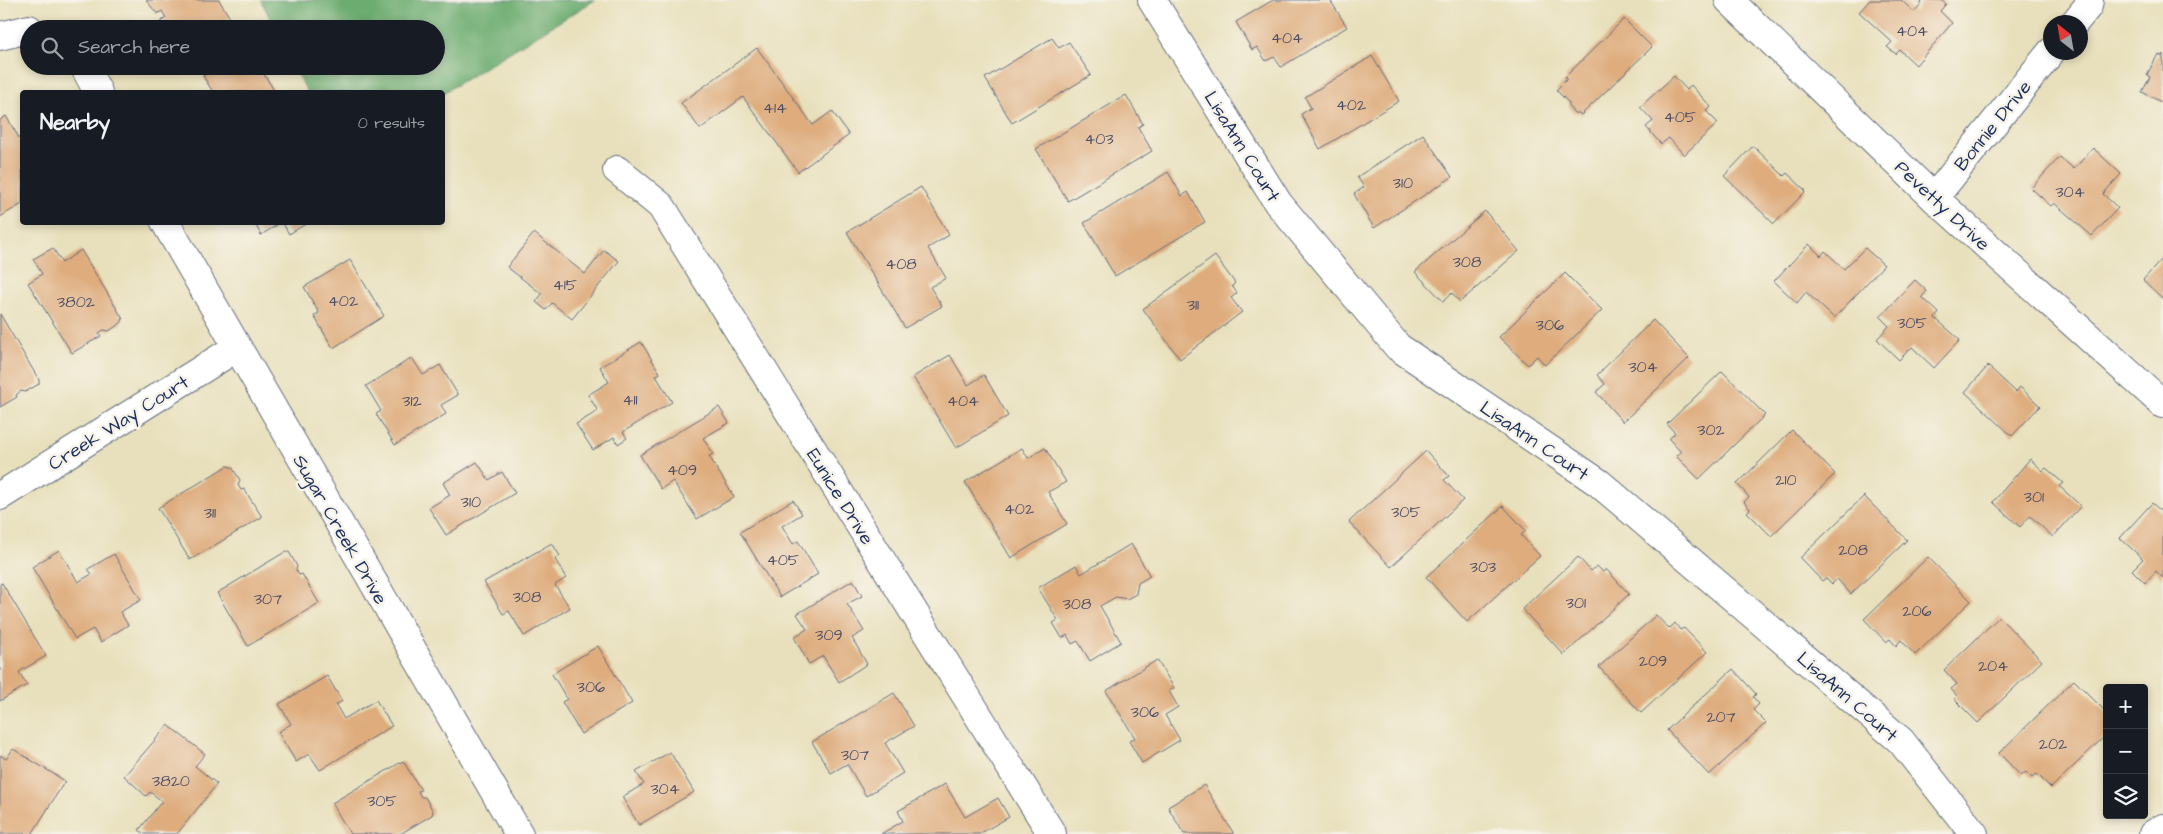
<!DOCTYPE html>
<meta charset="utf-8">
<style>
body{margin:0;font-family:"Architects Daughter",sans-serif;background:#242831;color:#f1f3f6}
.controls{position:absolute;right:15px;bottom:15px;display:grid;overflow:hidden;border-radius:5px;box-shadow:0 2px 8px #0003}
.controls button{width:45px;height:45px;display:grid;place-items:center;padding:0;border:0;border-bottom:1px solid #363941;background:#171b24;color:#f1f3f6;font:25px sans-serif}
.compass{position:absolute;left:2043px;top:15px;width:45px;height:45px;border-radius:50%;background:#171b24;box-shadow:0 2px 8px #0003;rotate:329deg}
.list{margin:0;padding:0;list-style:none}
h2{display:flex;justify-content:space-between;align-items:center;height:65px;margin:0;padding:0 20px;font-size:21px}
h2 small{font-size:16px;font-weight:400;color:#9ea1a6}
.icon{flex:none;width:28px;height:28px;fill:none;stroke:currentColor;stroke-width:2;stroke-linecap:round;stroke-linejoin:round}
.map{position:relative;flex:none;width:2163px;height:834px;overflow:hidden}
.search{position:absolute;background:#171b24;box-shadow:0 2px 8px #0003;left:20px;top:20px;width:425px;height:55px;display:flex;align-items:center;gap:12px;box-sizing:border-box;padding:0 18px;border-radius:28px;color:#9ea1a6;font-size:19px}
.panel{position:absolute;background:#171b24;box-shadow:0 2px 8px #0003;left:20px;top:90px;width:425px;height:135px;border-radius:5px}
.map>svg:first-child{display:block}
.forest{fill:#6cac6f;stroke:#446e66}
.building{fill:#deac7d}
.lines{fill:none;stroke-linecap:round;stroke-linejoin:round}
.street-casing{stroke:#636d7f;stroke-width:30}
.street{stroke:#fff;stroke-width:28}
.labels{text-anchor:middle;stroke-width:5;stroke-linejoin:round;paint-order:stroke}
.number-label{font-size:16px;fill:#4c4e66}
.street-label{font-size:19px;fill:#1b2f5e;stroke:#f7f3e8}
</style>
<div class="map">
<svg width="2163" height="834" viewBox="0 0 2163 834">
<rect width="100%" height="100%" fill="#f7f3e8"/>
<filter id="ink" filterUnits="userSpaceOnUse"><feTurbulence type="fractalNoise" baseFrequency=".02" numOctaves="2"/><feDisplacementMap in="SourceGraphic" scale="10" xChannelSelector="R" yChannelSelector="G"/><feConvolveMatrix kernelMatrix="1 2 1 2 8 2 1 2 1" color-interpolation-filters="sRGB"/></filter>
<filter id="wash" filterUnits="userSpaceOnUse"><feTurbulence type="fractalNoise" baseFrequency=".0096" numOctaves="4" result="noise"/><feDisplacementMap in="SourceGraphic" scale="20" xChannelSelector="R" yChannelSelector="G"/><feGaussianBlur stdDeviation="1.12" result="paint"/><feColorMatrix in="noise" values="0 0 0 0 0 0 0 0 0 0 0 0 0 0 0 0 0 1.4 0 .05"/><feComposite in="paint" operator="in"/></filter>
<g filter="url(#wash)">
<rect width="100%" height="100%" fill="#e8e0bc"/>
<path class="forest" d="M261,0H595L443,93L307,92L294,66H436V29H275Z"/>
<g id="blocks">
<path class="building" d="M146,0H219L230,18L212,29H164L160,22L166,18L162,11L157,14Z
M1273,0H1330L1347,27L1281,67L1274,57L1266,61L1257,47L1252,50L1236,22Z
M1870,0H1901L1914,12L1922,3L1919,0H1941L1946,4L1940,11L1952,23L1916,65L1900,50L1896,54L1887,47L1892,42L1859,12Z
M1624,19L1652,47L1581,115L1579,113H1574L1569,107V103L1556,90L1567,79L1565,77Z
M1052,38L1059,48L1069,42L1091,75L1012,123L985,78Z
M757,48L813,125L832,111L849,135L798,172L743,97L700,129L681,103Z
M2158,54L2162,56L2163,54V103L2142,92L2150,77L2147,75Z
M1372,56L1399,101L1320,149L1301,114L1311,108L1305,97Z
M219,66H259L275,92H213L203,76Z
M1674,76L1687,90L1691,85L1711,107L1706,111L1718,123L1684,155L1669,138L1661,144L1646,127L1653,121L1640,107Z
M1126,95L1143,124L1138,127L1152,151L1068,201L1036,149Z
M6,116L22,143V204L0,217V120Z
M1423,134L1452,177L1374,228L1354,194L1364,187L1357,177Z
M1753,146L1784,176L1787,173L1806,191L1774,224L1724,176Z
M2093,148L2121,174L2103,194L2118,208L2092,236L2054,203L2051,206L2031,188L2060,157L2074,169Z
M1168,172L1182,196L1188,192L1205,222L1115,276L1084,223Z
M921,187L949,235L928,248L946,278L930,287L942,306L905,328L847,232Z
M1485,211L1519,251L1460,302L1452,293L1443,301L1415,272Z
M254,222H282L261,235Z
M282,222H309L289,234Z
M534,233L585,274L604,250L619,261L572,319L552,303L546,310L536,302L542,294L507,267Z
M1809,244L1821,256L1825,251L1844,269L1865,248L1884,265L1834,318L1806,292L1797,303L1774,281Z
M53,248L62,263L81,250L123,319L121,323L109,331L104,330L99,333L101,336L72,353L28,283L42,274L33,259Z
M1215,256L1235,283L1232,286L1237,293L1231,298L1242,312L1180,359L1143,309Z
M2163,258V299L2143,280Z
M350,260L384,316L333,348L314,316L319,313L304,287Z
M1565,273L1602,310L1545,365L1537,356L1528,365L1499,337Z
M1915,280L1927,291L1922,297L1939,313L1935,318L1960,340L1934,368L1912,347L1899,360L1877,339L1889,326L1880,317Z
M0,314L39,380V384L25,392L21,391L16,395L17,397L0,407Z
M1653,320L1689,358L1623,422L1596,392L1605,384L1597,375Z
M641,342L660,373L656,376L672,402L623,432L627,438L618,444L614,437L593,450L576,424L598,411L588,395L609,382L600,367Z
M950,355L968,385L984,375L1008,416L956,448L913,377Z
M412,358L423,375L440,365L458,395L441,405L446,414L395,445L376,414L381,411L366,386Z
M1988,366L2016,392L2020,387L2040,406L2012,436L1965,392Z
M1722,371L1765,415L1699,479L1676,456L1681,452L1669,439L1675,433L1667,424Z
M719,407L729,423L703,438L713,454L709,456L734,497L697,519L673,481L661,489L640,455Z
M1792,430L1835,474L1771,536L1747,512L1750,509L1744,502L1749,497L1737,484Z
M1022,448L1028,458L1045,448L1066,482L1048,492L1067,524L1011,558L965,482Z
M1426,451L1449,476L1444,480L1463,500L1391,567L1349,522Z
M2030,459L2043,471L2046,468L2063,483L2059,486L2081,506L2053,537L2030,516L2020,527L1993,502Z
M477,462L489,480L502,472L515,493L446,535L429,508L450,495L443,483Z
M227,466L232,467L240,480L238,485L241,490L244,489L262,517L190,560L158,508Z
M1864,496L1907,540L1851,594L1837,579L1832,584L1826,578L1822,581L1800,558Z
M793,500L802,514L782,526L793,544L798,541L818,574L780,597L740,532Z
M2152,503L2163,513V578L2156,571L2145,583L2132,570L2143,559L2120,538Z
M1503,506L1526,531L1521,535L1540,556L1467,622L1426,577Z
M552,543L560,556L555,559L566,578L555,585L570,608L524,636L509,611L503,614L484,582Z
M1131,544L1150,576L1138,583L1136,594L1127,599L1116,597L1100,606L1121,642L1090,661L1078,641L1072,644L1067,635L1062,638L1053,623L1058,620L1038,588L1076,565L1081,574Z
M59,550L78,582L92,574L88,569L114,554L141,600L120,612L128,625L101,642L93,629L75,639L32,567Z
M285,552H289L297,566L296,570L299,575L302,574L319,603L248,646L217,593Z
M1578,557L1591,571L1597,566L1603,572L1606,569L1629,594L1564,655L1522,609Z
M1928,557L1971,601L1915,655L1901,640L1896,646L1890,639L1886,642L1864,619Z
M853,580L862,596L847,604L864,631L852,638L867,664L839,682L823,656L809,664L794,637L807,629L797,614Z
M2,583L46,656L19,672L27,685L0,701V584Z
M1656,615L1669,629L1675,623L1680,630L1684,628L1707,652L1641,713L1599,667Z
M1999,617L2042,661L1978,723L1954,699L1957,696L1951,689L1957,684L1944,670Z
M598,646L632,703L581,734L562,702L567,699L552,674Z
M1157,660L1174,688L1169,691L1178,707L1165,715L1180,740L1142,763L1129,741L1135,738L1106,691Z
M1733,669L1756,694L1753,697L1759,704L1753,710L1766,723L1709,775L1667,730Z
M327,676L342,701L336,705L344,719L376,700L392,726L320,770L309,754L296,762L278,732L291,724L279,704Z
M2074,680L2107,713V734L2051,788L2037,774L2032,778L2026,772L2021,776L1999,753Z
M894,693L914,726L885,743L903,773L866,796L847,764L831,773L812,742Z
M168,725L205,754L195,766L217,784L177,834H144L139,830L162,801L150,792L146,796L124,776Z
M13,749L65,781L32,834H0V755L6,759Z
M670,752L694,792L639,825L622,797L644,784L636,772Z
M403,761L421,790L418,791L421,797H425L433,811L432,815L400,834H350L332,803Z
M945,784L965,817L998,798L1009,817L979,834H881L903,821L898,811Z
M1204,785L1234,834H1184L1168,807Z"/>
</g>
</g>
<g filter="url(#ink)">
<use href="#blocks" fill-opacity="0" stroke="#636d7f" stroke-width="1"/>
<g class="lines">
<defs>
<path id="street" d="M1152,0L1278,203L1398,347L1599,483L1901,741L1974,834
M1729,0L1934,198L2163,404
M2075,22L2088,6L2089,0
M0,36L29,29
M84,66L98,92
M617,170L661,206L1052,834
M1934,198L2051,52
M165,222L519,834
M0,496L236,348
M2153,834L2163,828"/>
</defs>
<use href="#street" class="street-casing"/>
<use href="#street" class="street"/>
</g>
</g>
<g class="labels">
<g class="number-label">
<text x="1912" y="36">404</text>
<text x="1287" y="43">404</text>
<text x="1351" y="110">402</text>
<text x="775" y="113">414</text>
<text x="1680" y="122">405</text>
<text x="1099" y="144">403</text>
<text x="1403" y="188">310</text>
<text x="2070" y="197">304</text>
<text x="1467" y="267">308</text>
<text x="901" y="269">408</text>
<text x="565" y="290">415</text>
<text x="343" y="306">402</text>
<text x="76" y="307">3802</text>
<text x="1193" y="310">311</text>
<text x="1912" y="328">305</text>
<text x="1550" y="330">306</text>
<text x="1643" y="372">304</text>
<text x="630" y="405">411</text>
<text x="412" y="406">312</text>
<text x="963" y="406">404</text>
<text x="1711" y="435">302</text>
<text x="682" y="475">409</text>
<text x="1786" y="485">210</text>
<text x="2034" y="502">301</text>
<text x="471" y="507">310</text>
<text x="1019" y="514">402</text>
<text x="1406" y="517">305</text>
<text x="210" y="518">311</text>
<text x="1853" y="555">208</text>
<text x="783" y="565">405</text>
<text x="1483" y="572">303</text>
<text x="527" y="602">308</text>
<text x="268" y="604">307</text>
<text x="1576" y="608">301</text>
<text x="1077" y="609">308</text>
<text x="1917" y="616">206</text>
<text x="829" y="640">309</text>
<text x="1653" y="666">209</text>
<text x="1993" y="671">204</text>
<text x="591" y="692">306</text>
<text x="1145" y="717">306</text>
<text x="1721" y="722">207</text>
<text x="2053" y="749">202</text>
<text x="855" y="760">307</text>
<text x="171" y="786">3820</text>
<text x="665" y="794">304</text>
<text x="382" y="806">305</text>
</g>
<g class="street-label">
<text transform="translate(1992 125) rotate(-51)" y="7">Bonnie Drive</text>
<text transform="translate(1243 146) rotate(58)" y="7">LisaAnn Court</text>
<text transform="translate(1943 205) rotate(43)" y="7">Pevetty Drive</text>
<text transform="translate(118 422) rotate(-32)" y="7">Creek Way Court</text>
<text transform="translate(1535 440) rotate(34)" y="7">LisaAnn Court</text>
<text transform="translate(841 496) rotate(58)" y="7">Eunice Drive</text>
<text transform="translate(341 529) rotate(60)" y="7">Sugar Creek Drive</text>
<text transform="translate(1848 696) rotate(41)" y="7">LisaAnn Court</text>
</g>
</g>
</svg>
<div class="controls">
<button>+</button>
<button>−</button>
<button><svg class="icon" aria-label="layers" viewBox="0 0 24 24"><path d="M12 4l9 5-9 5-9-5zM3 14l9 5 9-5"/></svg></button>
</div>
<svg class="compass" viewBox="-18 -18 36 36"><path d="M0-13l5 13h-10z" fill="#e53935"/><path d="M0 13l5-13h-10z" fill="#9ea1a6"/></svg>
<div class="search"><svg class="icon" aria-label="search" viewBox="0 0 24 24"><circle cx="10" cy="10" r="6"/><path d="M15 15l6 6"/></svg>Search here</div>
<section class="panel">
<h2>Nearby<small>0 results</small></h2>
<ul class="list">
</ul>
</section>
</div>
